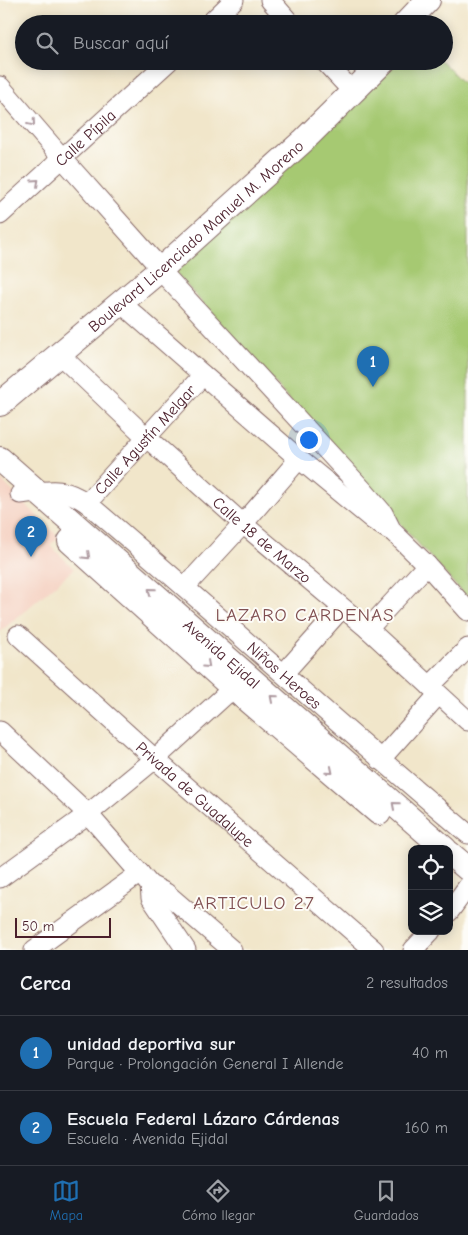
<!DOCTYPE html>
<html lang="es">
<meta charset="utf-8">
<style>
body{margin:0;font-family:"Comic Neue",sans-serif;background:#242831;color:#f1f3f6}
.controls{position:absolute;right:15px;bottom:15px;display:grid;overflow:hidden;border-radius:10px;box-shadow:0 2px 12px #0003}
.controls button{width:45px;height:45px;display:grid;place-items:center;padding:0;border:0;border-bottom:1px solid #363941;background:#171b24;color:#f1f3f6;font:25px sans-serif}
.scale{position:absolute;left:15px;bottom:12px;width:96px;box-sizing:border-box;padding-left:5px;border:2px solid #4a1f2b;border-top:0;font-size:14px;line-height:18px;white-space:nowrap;color:#4a1f2b;-webkit-text-stroke:4px #fdfcf7;paint-order:stroke}
.you{position:absolute;left:308px;top:439px;width:18px;height:18px;margin:-12px;border:4px solid #fff;border-radius:50%;background:#1a73e8;box-shadow:0 0 0 8px #1a73e833}
.badge{display:grid;place-items:center;width:32px;height:32px;border-radius:50%;background:#1f6fb2;color:#fff;font-size:16px;font-weight:700}
.pin{position:absolute;translate:-50% -41px;filter:drop-shadow(0 1px 2px #0008)}
.pin::after{content:'';position:absolute;top:26px;width:18px;height:15px;background:inherit;clip-path:polygon(0 0,100% 0,50% 100%)}
.list{margin:0;padding:0;list-style:none}
h2{display:flex;justify-content:space-between;align-items:center;height:65px;margin:0;padding:0 20px;font-size:21px}
h2 small{font-size:16px;font-weight:400;color:#9ea1a6}
.list li{display:grid;grid-template-columns:32px 1fr auto;gap:15px;align-items:center;box-sizing:border-box;height:75px;padding:0 20px;border-top:1px solid #363941}
.list b{display:block;font-size:19px;white-space:nowrap}
.list p{margin:0;font-size:16px;white-space:nowrap;color:#9ea1a6}
.list em{font-size:16px;font-style:normal;color:#9ea1a6}
.icon{flex:none;width:28px;height:28px;fill:none;stroke:currentColor;stroke-width:2;stroke-linecap:round;stroke-linejoin:round}
.map{position:relative;flex:none;width:468px;height:950px;overflow:hidden}
.search{position:absolute;background:#171b24;box-shadow:0 2px 12px #0003;left:15px;right:15px;top:15px;height:55px;display:flex;align-items:center;gap:12px;box-sizing:border-box;padding:0 18px;border-radius:28px;color:#9ea1a6;font-size:19px}
.sheet{height:215px;background:#171b24}
nav{display:flex;justify-content:space-around;align-items:center;box-sizing:border-box;height:70px;border-top:1px solid #363941;background:#171b24;font-size:14px;color:#9ea1a6}
nav a{display:grid;justify-items:center;gap:2px}
nav .on{color:#1f6fb2}
.map>svg:first-child{display:block}
.built{fill:#f5d2c2}
.green{fill:#a6c972;stroke:#78744e}
.lines{fill:none;stroke-linecap:round;stroke-linejoin:round}
.minor-casing{stroke:#846563;stroke-width:21}
.major-casing{stroke:#846563;stroke-width:26}
.minor{stroke:#fff;stroke-width:19}
.major{stroke:#fff;stroke-width:24}
.oneway{stroke:#ae9aa0}
.labels{text-anchor:middle;stroke-width:4;stroke-linejoin:round;paint-order:stroke}
.street-label{font-size:16px;fill:#4a1f2b;stroke:#fdfcf7}
.quarter-label{font-size:19px;letter-spacing:1px;fill:#804f51;stroke:#fdfcf7}
</style>
<div class="map">
<svg width="468" height="950" viewBox="0 0 468 950">
<rect width="100%" height="100%" fill="#fdfcf7"/>
<filter id="ink" filterUnits="userSpaceOnUse"><feTurbulence type="fractalNoise" baseFrequency=".02" numOctaves="2"/><feDisplacementMap in="SourceGraphic" scale="10" xChannelSelector="R" yChannelSelector="G"/><feConvolveMatrix kernelMatrix="1 2 1 2 8 2 1 2 1" color-interpolation-filters="sRGB"/></filter>
<filter id="wash" filterUnits="userSpaceOnUse"><feTurbulence type="fractalNoise" baseFrequency=".0096" numOctaves="4" result="noise"/><feDisplacementMap in="SourceGraphic" scale="20" xChannelSelector="R" yChannelSelector="G"/><feGaussianBlur stdDeviation="1.12" result="paint"/><feColorMatrix in="noise" values="0 0 0 0 0 0 0 0 0 0 0 0 0 0 0 0 0 1.4 0 .05"/><feComposite in="paint" operator="in"/></filter>
<g filter="url(#wash)">
<rect width="100%" height="100%" fill="#f1e6ca"/>
<path class="built" d="M0,479L59,537L50,545L74,569L0,632Z"/>
<path class="green" d="M400,61H441L468,88V599L172,269Z"/>
</g>
<g filter="url(#ink)">
<g class="lines">
<defs>
<g id="minor">
<path d="M270,0L291,24"/>
<path d="M209,24L234,0"/>
<path d="M324,61L354,93"/>
<path d="M0,86L63,159L153,260L160,270L364,491L383,513L392,531L427,565L468,611"/>
<path id="s1" d="M0,215L169,61"/>
<path d="M121,303L299,459L373,520L389,530"/>
<path id="s2" d="M60,355L146,437L243,524L368,629L468,721"/>
<path id="s3" d="M20,494C49,491 61,485 87,503C215,612 339,725 468,834"/>
<path id="s4" d="M87,503L203,375"/>
<path d="M185,587L243,524L299,459"/>
<path d="M368,629L427,565"/>
<path id="s5" d="M18,635L155,759L374,950"/>
<path d="M284,673L342,608"/>
<path d="M430,686L468,648"/>
<path d="M0,731L88,814L150,885L166,893L232,950"/>
<path d="M380,760L438,695"/>
<path d="M0,878L88,814L155,759L233,688"/>
<path d="M150,885L151,898L186,950"/>
<path d="M449,912L468,886"/>
<path d="M34,950L140,873"/>
<path d="M413,950L431,931"/>
</g>
<g id="major">
<path d="M405,24L428,0"/>
<path id="s6" d="M0,404L160,270L303,141L384,61"/>
<path id="s7" d="M0,459L445,849"/>
<path d="M70,541L233,688L379,813"/>
<path d="M449,853L468,869"/>
</g>
</defs>
<use href="#minor" class="minor-casing"/>
<use href="#major" class="major-casing"/>
<use href="#minor" class="minor"/>
<use href="#major" class="major"/>
</g>
<defs><path id="oneway-chevron" d="M-2-3.5L2.5 0L-2 3.5" fill="none" stroke-width="1.6" stroke-linecap="round" stroke-linejoin="round" transform="scale(1.25)"/></defs>
<g class="oneway">
<use href="#oneway-chevron" transform="translate(32 123) rotate(49)"/>
<use href="#oneway-chevron" transform="translate(36 182) rotate(-42)"/>
<use href="#oneway-chevron" transform="translate(87 556) rotate(43)"/>
<use href="#oneway-chevron" transform="translate(151 591) rotate(-139)"/>
<use href="#oneway-chevron" transform="translate(207 665) rotate(42)"/>
<use href="#oneway-chevron" transform="translate(273 698) rotate(-139)"/>
<use href="#oneway-chevron" transform="translate(330 771) rotate(40)"/>
<use href="#oneway-chevron" transform="translate(395 805) rotate(-139)"/>
</g>
</g>
<g class="labels">
<g class="street-label">
<text dy="6" stroke="none"><textPath href="#s1" startOffset="115">Calle Pípila</textPath></text>
<text dy="6" stroke="none"><textPath href="#s6" startOffset="258">Boulevard Licenciado Manuel M. Moreno</textPath></text>
<text dy="6" stroke="none"><textPath href="#s4" startOffset="86">Calle Agustín Melgar</textPath></text>
<text dy="6" stroke="none"><textPath href="#s2" startOffset="274">Calle 18 de Marzo</textPath></text>
<text dy="6" stroke="none"><textPath href="#s7" startOffset="295">Avenida Ejidal</textPath></text>
<text dy="6" stroke="none"><textPath href="#s3" startOffset="332">Niños Heroes</textPath></text>
<text dy="6" stroke="none"><textPath href="#s5" startOffset="238">Privada de Guadalupe</textPath></text>
</g>
<g class="quarter-label">
<text x="305" y="621">LAZARO CARDENAS</text>
<text x="254" y="909">ARTICULO 27</text>
</g>
</g>
</svg>
<div class="controls">
<button><svg class="icon" aria-label="locate" viewBox="0 0 24 24"><circle cx="12" cy="12" r="6"/><path d="M12 2v4M12 18v4M2 12h4M18 12h4"/></svg></button>
<button><svg class="icon" aria-label="layers" viewBox="0 0 24 24"><path d="M12 4l9 5-9 5-9-5zM3 14l9 5 9-5"/></svg></button>
</div>
<div class="scale">50 m</div>
<div class="you"></div>
<div class="pin badge" style="left:373px;top:387px">1</div>
<div class="pin badge" style="left:31px;top:557px">2</div>
<div class="search"><svg class="icon" aria-label="search" viewBox="0 0 24 24"><circle cx="10" cy="10" r="6"/><path d="M15 15l6 6"/></svg>Buscar aquí</div>
</div>
<section class="sheet">
<h2>Cerca<small>2 resultados</small></h2>
<ul class="list">
<li><span class="badge">1</span><div><b>unidad deportiva sur</b><p>Parque · Prolongación General I Allende</p></div><em>40 m</em></li>
<li><span class="badge">2</span><div><b>Escuela Federal Lázaro Cárdenas</b><p>Escuela · Avenida Ejidal</p></div><em>160 m</em></li>
</ul>
</section>
<nav>
<a class="on"><svg class="icon" aria-label="map" viewBox="0 0 24 24"><path d="M3 6l6-2 6 2 6-2v14l-6 2-6-2-6 2zM9 4v14M15 6v14"/></svg>Mapa</a>
<a><svg class="icon" aria-label="directions" viewBox="0 0 24 24"><path d="M12 3l9 9-9 9-9-9zM9 14v-3h6M13 9l2 2-2 2"/></svg>Cómo llegar</a>
<a><svg class="icon" aria-label="saved" viewBox="0 0 24 24"><path d="M7 4h10v16l-5-4-5 4z"/></svg>Guardados</a>
</nav>
